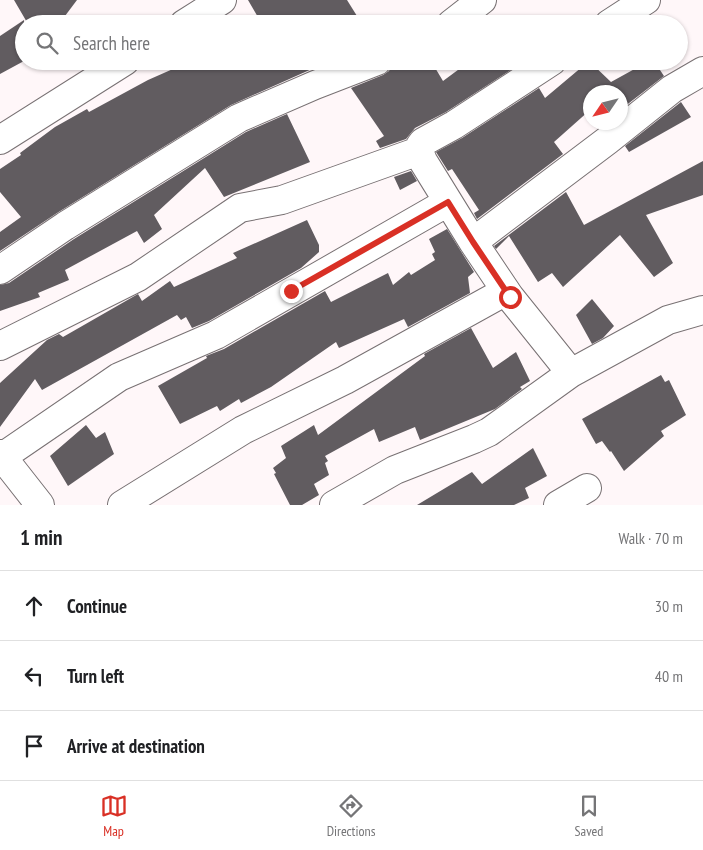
<!DOCTYPE html>
<meta charset="utf-8">
<style>
body{margin:0;font-family:"PT Sans Narrow",sans-serif;background:#f2f2f2;color:#202124}
.compass{position:absolute;left:583px;top:85px;width:45px;height:45px;border-radius:50%;background:#fff;box-shadow:0 1px 4px #0004;rotate:235deg}
.stop{position:absolute;width:15px;height:15px;margin:-11px;border:4px solid #d93025;border-radius:50%;background:#fff}
.stop.end{background:#d93025;border-color:#fff;box-shadow:0 1px 5px #0008}
.list{margin:0;padding:0;list-style:none}
h2{display:flex;justify-content:space-between;align-items:center;height:65px;margin:0;padding:0 20px;font-size:21px}
h2 small{font-size:16px;font-weight:400;color:#757577}
.list li{display:grid;grid-template-columns:32px 1fr auto;gap:15px;align-items:center;box-sizing:border-box;height:70px;padding:0 20px;border-top:1px solid #e0e0e0}
.list b{display:block;font-size:19px;white-space:nowrap}
.list em{font-size:16px;font-style:normal;color:#757577}
.icon{flex:none;width:28px;height:28px;fill:none;stroke:currentColor;stroke-width:2;stroke-linecap:round;stroke-linejoin:round}
.map{position:relative;flex:none;width:703px;height:505px;overflow:hidden}
.search{position:absolute;background:#fff;box-shadow:0 1px 4px #0004;left:15px;right:15px;top:15px;height:55px;display:flex;align-items:center;gap:12px;box-sizing:border-box;padding:0 18px;border-radius:28px;color:#757577;font-size:19px}
.sheet{height:275px;background:#fff}
nav{display:flex;justify-content:space-around;align-items:center;box-sizing:border-box;height:70px;border-top:1px solid #e0e0e0;background:#fff;font-size:14px;color:#757577}
nav a{display:grid;justify-items:center;gap:2px}
nav .on{color:#d93025}
.map>svg:first-child{display:block}
.building{fill:#615c60}
.lines{fill:none;stroke-linecap:round;stroke-linejoin:round}
.street-casing{stroke:#787173;stroke-width:30}
.street{stroke:#fff;stroke-width:28}
.route{stroke:#d93025;stroke-width:6}
</style>
<div class="map">
<svg width="703" height="505" viewBox="0 0 703 505">
<rect width="100%" height="100%" fill="#fff7f9"/>
<path class="building" d="M14,0H77L59,24H28Z
M248,0H347L362,24H250L259,19Z
M24,20V61L0,74V36Z
M191,61H322L323,64L231,105L57,213L0,251V232L21,217L0,192V169L21,155L20,153L55,127L87,109L89,112L148,80Z
M398,61H431L443,81L470,61L523,62L446,112L415,128L406,139L380,148L376,141L384,136L351,88L383,75L389,71L392,64Z
M589,61L611,82L649,61H654L664,76L620,110V92H590V110L554,142L563,154L477,219L474,213L479,210L452,169L448,171L436,152L462,138L539,88L545,98Z
M681,102L691,117L629,152L625,146Z
M287,114L310,162L224,197L205,168L154,215L162,229L144,243L137,231L65,270L69,280L38,293L40,297L0,311V285L9,283L74,239L246,132Z
M703,161V195L646,215L673,263L654,277L620,235L563,287L552,273L538,282L509,236L496,249L494,246L566,192L584,225Z
M411,171L417,181L400,190L394,177Z
M307,220L319,245V252L301,268L209,321L192,328L186,317L181,320L177,315L42,390L35,379L0,427V383L47,340L59,334L63,337L138,294L142,301L170,281L174,287L237,258L233,253Z
M447,229L474,272L468,277L470,293L408,327L404,319L339,348L336,342L271,387L241,403L239,399L220,411L217,406L180,424L158,386L207,358L206,356L224,349L325,291L331,302L388,273L393,285L409,272L411,275L435,260L432,254L435,252L429,239Z
M592,299L614,326L603,338L592,344L576,315Z
M471,328L493,368L516,352L530,381L520,387L522,389L495,409L420,440L415,427L379,442L374,429L325,456L328,461L325,463L329,475L314,484L319,495L302,505H290L274,474L276,473L273,468L286,458L281,446L314,425L318,435L425,356L424,354Z
M661,375L665,382L669,380L686,415L661,431L664,436L624,471L611,451L610,452L602,441L596,444L582,419Z
M86,425L96,438L105,432L114,454L68,486L50,456Z
M533,448L547,476L525,488L529,498L514,505H417L472,472L482,484Z"/>
<g class="lines">
<defs>
<path id="street" d="M184,24L222,0
M451,24L482,0
M609,24L646,0
M552,61L454,125L423,142L420,146L419,151L423,161L473,242L510,297L571,373
M0,140L125,61
M473,242L608,140L672,89L703,71
M0,270L65,226L239,118L315,85L377,61
M0,346L138,277L240,208L282,200L419,151
M0,454L40,505
M2,457L119,377L216,335L448,202
M122,505L243,430L345,380L506,291
M334,505L395,470L474,439L489,432L571,373L668,320L703,310
M558,505L587,488"/>
</defs>
<use href="#street" class="street-casing"/>
<use href="#street" class="street"/>
</g>
<g class="lines">
<path class="route" d="M291,291L448,202L473,242L510,297"/>
</g>
</svg>
<svg class="compass" viewBox="-18 -18 36 36"><path d="M0-13l5 13h-10z" fill="#e53935"/><path d="M0 13l5-13h-10z" fill="#757577"/></svg>
<div class="stop" style="left:510px;top:297px"></div>
<div class="stop end" style="left:291px;top:291px"></div>
<div class="search"><svg class="icon" aria-label="search" viewBox="0 0 24 24"><circle cx="10" cy="10" r="6"/><path d="M15 15l6 6"/></svg>Search here</div>
</div>
<section class="sheet">
<h2>1 min<small>Walk · 70 m</small></h2>
<ul class="list">
<li><svg class="icon" aria-label="ahead" viewBox="0 0 24 24"><path d="M12 20V5M6 11l6-6 6 6"/></svg><div><b>Continue</b></div><em>30 m</em></li>
<li><svg class="icon" aria-label="left" viewBox="0 0 24 24"><path d="M17 20v-9H6M10 6l-5 5 5 5"/></svg><div><b>Turn left</b></div><em>40 m</em></li>
<li><svg class="icon" aria-label="arrive" viewBox="0 0 24 24"><path d="M6 21V4h12l-3 4 3 4H6"/></svg><div><b>Arrive at destination</b></div></li>
</ul>
</section>
<nav>
<a class="on"><svg class="icon" aria-label="map" viewBox="0 0 24 24"><path d="M3 6l6-2 6 2 6-2v14l-6 2-6-2-6 2zM9 4v14M15 6v14"/></svg>Map</a>
<a><svg class="icon" aria-label="directions" viewBox="0 0 24 24"><path d="M12 3l9 9-9 9-9-9zM9 14v-3h6M13 9l2 2-2 2"/></svg>Directions</a>
<a><svg class="icon" aria-label="saved" viewBox="0 0 24 24"><path d="M7 4h10v16l-5-4-5 4z"/></svg>Saved</a>
</nav>
